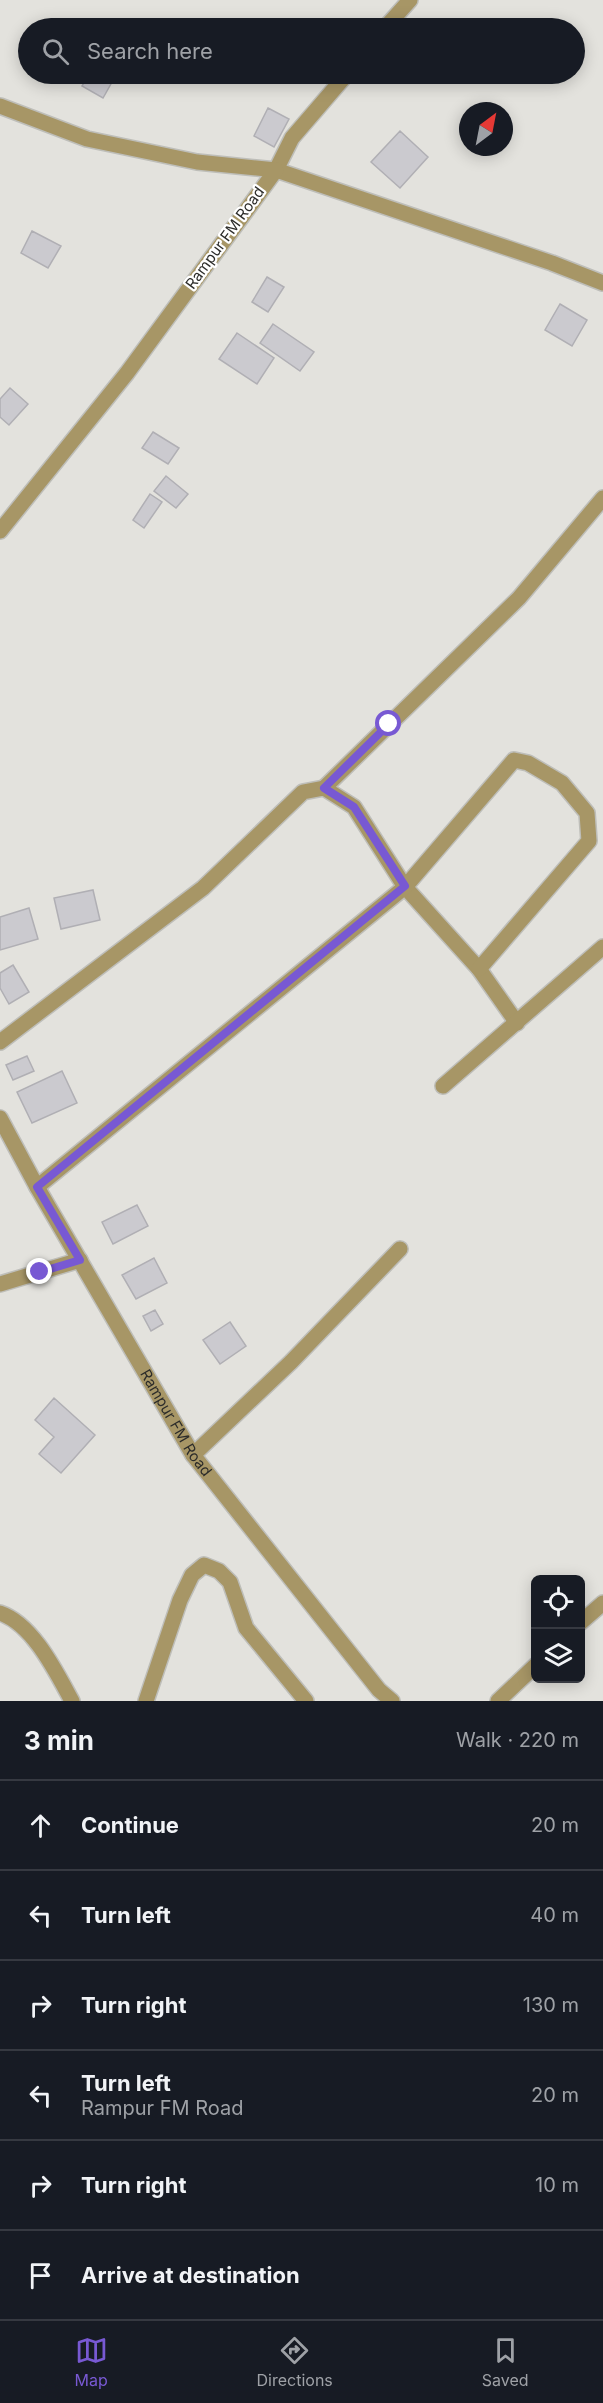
<!DOCTYPE html>
<meta charset="utf-8">
<style>
body{margin:0;font-family:Inter,sans-serif;background:#242831;color:#f1f3f6}
.controls{position:absolute;right:18px;bottom:18px;display:grid;overflow:hidden;border-radius:9px;box-shadow:0 3px 15px #0003}
.controls button{width:54px;height:54px;display:grid;place-items:center;padding:0;border:0;border-bottom:2px solid #363941;background:#171b24;color:#f1f3f6;font:30px sans-serif}
.compass{position:absolute;left:459px;top:102px;width:54px;height:54px;border-radius:50%;background:#171b24;box-shadow:0 3px 15px #0003;rotate:32deg}
.stop{position:absolute;width:18px;height:18px;margin:-14px;border:4px solid #7859d3;border-radius:50%;background:#fff}
.stop.end{background:#7859d3;border-color:#fff;box-shadow:0 2px 6px #0008}
.list{margin:0;padding:0;list-style:none}
h2{display:flex;justify-content:space-between;align-items:center;height:78px;margin:0;padding:0 24px;font-size:26px}
h2 small{font-size:20px;font-weight:400;color:#9ea1a6}
.list li{display:grid;grid-template-columns:39px 1fr auto;gap:18px;align-items:center;box-sizing:border-box;height:90px;padding:0 24px;border-top:2px solid #363941}
.list b{display:block;font-size:22px;white-space:nowrap}
.list p{margin:0;font-size:20px;white-space:nowrap;color:#9ea1a6}
.list em{font-size:20px;font-style:normal;color:#9ea1a6}
.icon{flex:none;width:33px;height:33px;fill:none;stroke:currentColor;stroke-width:2;stroke-linecap:round;stroke-linejoin:round}
.map{position:relative;flex:none;width:603px;height:1701px;overflow:hidden}
.search{position:absolute;background:#171b24;box-shadow:0 3px 15px #0003;left:18px;right:18px;top:18px;height:66px;display:flex;align-items:center;gap:15px;box-sizing:border-box;padding:0 21px;border-radius:33px;color:#9ea1a6;font-size:22px}
.sheet{height:618px;background:#171b24}
nav{display:flex;justify-content:space-around;align-items:center;box-sizing:border-box;height:84px;border-top:2px solid #363941;background:#171b24;font-size:16px;color:#9ea1a6}
nav a{display:grid;justify-items:center;gap:3px}
nav .on{color:#7859d3}
.map>svg:first-child{display:block}
.building{fill:#cbcacf;stroke:#b0afb4;stroke-width:1.5}
.lines{fill:none;stroke-linecap:round;stroke-linejoin:round}
.minor-casing{stroke:#bebeb9;stroke-width:18}
.minor{stroke:#a79666;stroke-width:15}
.route{stroke:#7859d3;stroke-width:8}
.labels{text-anchor:middle;stroke-width:4.5;stroke-linejoin:round;paint-order:stroke}
.street-label{font-size:15px;fill:#2c2c2a;stroke:#fff}
</style>
<div class="map">
<svg width="603" height="1701" viewBox="0 0 603 1701">
<rect width="100%" height="100%" fill="#e3e2dd"/>
<path class="building" d="M89,74L116,75L103,98L82,86Z
M268,108L289,119L274,147L254,136Z
M400,131L428,157L400,188L371,162Z
M32,231L61,246L48,268L21,253Z
M267,277L284,287L268,312L252,302Z
M560,304L587,320L572,346L545,330Z
M273,324L314,352L300,371L260,343Z
M237,333L274,358L257,384L219,359Z
M10,388L28,404L9,425L0,417V399Z
M153,432L179,448L168,464L142,448Z
M166,476L188,494L176,508L154,491Z
M150,494L162,502L144,528L133,520Z
M93,890L100,920L61,929L54,898Z
M29,908L38,939L0,950V917Z
M13,965L29,992L9,1004L0,988V973Z
M27,1056L34,1071L13,1080L6,1065Z
M62,1071L77,1103L32,1123L17,1092Z
M137,1205L148,1226L113,1244L102,1222Z
M154,1258L167,1283L136,1299L122,1275Z
M155,1310L163,1324L151,1331L143,1316Z
M230,1322L246,1346L220,1364L203,1340Z
M54,1398L95,1435L61,1473L39,1454L54,1437L35,1420Z"/>
<g class="lines">
<defs>
<g id="minor">
<path d="M385,28L410,0"/>
<path d="M347,74L292,138L276,170L552,263L603,283"/>
<path d="M0,106L87,139L197,162L276,170L127,373L0,531"/>
<path d="M324,788L519,598L603,498"/>
<path d="M0,1042L203,888L303,792L324,788L354,807L405,887L479,969L517,1023"/>
<path d="M443,1086L603,947"/>
<path id="s1" d="M0,1118L37,1187L193,1455L379,1690L392,1701"/>
<path d="M37,1187L405,887L514,760L528,763L562,783L587,813L589,841L479,969"/>
<path d="M0,1284L80,1260"/>
<path d="M193,1455L291,1362L400,1249"/>
<path d="M0,1613C33,1624 56,1672 72,1701"/>
<path d="M580,1623L603,1603"/>
<path d="M146,1701L180,1600L192,1575L204,1565L219,1571L230,1582L246,1628L306,1701"/>
<path d="M498,1701L536,1665"/>
</g>
</defs>
<use href="#minor" class="minor-casing"/>
<use href="#minor" class="minor"/>
</g>
<g class="lines">
<path class="route" d="M40,1272L80,1260L37,1187L405,886L354,807L324,788L389,724"/>
</g>
<g class="labels">
<g class="street-label">
<text transform="translate(225 238) rotate(-54)" y="5">Rampur FM Road</text>
<text dy="5" stroke="none"><textPath href="#s1" startOffset="352">Rampur FM Road</textPath></text>
</g>
</g>
</svg>
<div class="controls">
<button><svg class="icon" aria-label="locate" viewBox="0 0 24 24"><circle cx="12" cy="12" r="6"/><path d="M12 2v4M12 18v4M2 12h4M18 12h4"/></svg></button>
<button><svg class="icon" aria-label="layers" viewBox="0 0 24 24"><path d="M12 4l9 5-9 5-9-5zM3 14l9 5 9-5"/></svg></button>
</div>
<svg class="compass" viewBox="-18 -18 36 36"><path d="M0-13l5 13h-10z" fill="#e53935"/><path d="M0 13l5-13h-10z" fill="#9ea1a6"/></svg>
<div class="stop" style="left:389px;top:724px"></div>
<div class="stop end" style="left:40px;top:1272px"></div>
<div class="search"><svg class="icon" aria-label="search" viewBox="0 0 24 24"><circle cx="10" cy="10" r="6"/><path d="M15 15l6 6"/></svg>Search here</div>
</div>
<section class="sheet">
<h2>3 min<small>Walk · 220 m</small></h2>
<ul class="list">
<li><svg class="icon" aria-label="ahead" viewBox="0 0 24 24"><path d="M12 20V5M6 11l6-6 6 6"/></svg><div><b>Continue</b></div><em>20 m</em></li>
<li><svg class="icon" aria-label="left" viewBox="0 0 24 24"><path d="M17 20v-9H6M10 6l-5 5 5 5"/></svg><div><b>Turn left</b></div><em>40 m</em></li>
<li><svg class="icon" aria-label="right" viewBox="0 0 24 24"><path d="M7 20v-9h11M14 6l5 5-5 5"/></svg><div><b>Turn right</b></div><em>130 m</em></li>
<li><svg class="icon" aria-label="left" viewBox="0 0 24 24"><path d="M17 20v-9H6M10 6l-5 5 5 5"/></svg><div><b>Turn left</b><p>Rampur FM Road</p></div><em>20 m</em></li>
<li><svg class="icon" aria-label="right" viewBox="0 0 24 24"><path d="M7 20v-9h11M14 6l5 5-5 5"/></svg><div><b>Turn right</b></div><em>10 m</em></li>
<li><svg class="icon" aria-label="arrive" viewBox="0 0 24 24"><path d="M6 21V4h12l-3 4 3 4H6"/></svg><div><b>Arrive at destination</b></div></li>
</ul>
</section>
<nav>
<a class="on"><svg class="icon" aria-label="map" viewBox="0 0 24 24"><path d="M3 6l6-2 6 2 6-2v14l-6 2-6-2-6 2zM9 4v14M15 6v14"/></svg>Map</a>
<a><svg class="icon" aria-label="directions" viewBox="0 0 24 24"><path d="M12 3l9 9-9 9-9-9zM9 14v-3h6M13 9l2 2-2 2"/></svg>Directions</a>
<a><svg class="icon" aria-label="saved" viewBox="0 0 24 24"><path d="M7 4h10v16l-5-4-5 4z"/></svg>Saved</a>
</nav>
